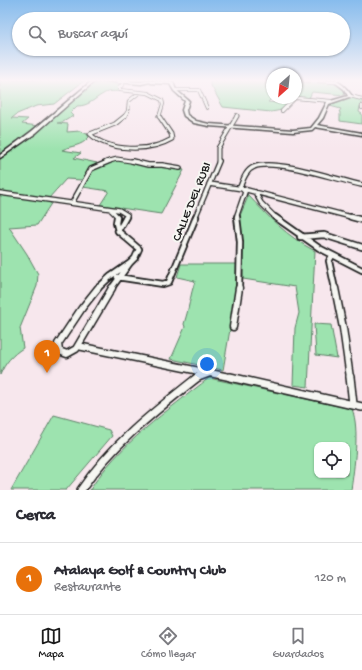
<!DOCTYPE html>
<html lang="es">
<meta charset="utf-8">
<style>
body{margin:0;font-family:"Gochi Hand",sans-serif;background:#f7f7f7;color:#2b2b33}
.controls{position:absolute;right:12px;bottom:12px;display:grid;overflow:hidden;border-radius:8px;box-shadow:0 1px 3px #0004}
.controls button{width:36px;height:36px;display:grid;place-items:center;padding:0;border:0;border-bottom:1px solid #e1e1e2;background:#fff;color:#2b2b33;font:20px sans-serif}
.compass{position:absolute;left:266px;top:68px;width:36px;height:36px;border-radius:50%;background:#fff;box-shadow:0 1px 3px #0004;rotate:207deg}
.you{position:absolute;left:207px;top:364px;width:14px;height:14px;margin:-10px;border:3px solid #fff;border-radius:50%;background:#1a73e8;box-shadow:0 0 0 6px #1a73e833}
.badge{display:grid;place-items:center;width:26px;height:26px;border-radius:50%;background:#1c1c1c;color:#fff;font-size:13px;font-weight:700}
.pin{position:absolute;translate:-50% -33px;filter:drop-shadow(0 1px 2px #0008)}
.pin::after{content:'';position:absolute;top:21px;width:14px;height:12px;background:inherit;clip-path:polygon(0 0,100% 0,50% 100%)}
.list{margin:0;padding:0;list-style:none}
h2{display:flex;justify-content:space-between;align-items:center;height:52px;margin:0;padding:0 16px;font-size:17px}
h2 small{font-size:13px;font-weight:400;color:#7c7c81}
.list li{display:grid;grid-template-columns:26px 1fr auto;gap:12px;align-items:center;box-sizing:border-box;height:72px;padding:0 16px;border-top:1px solid #e1e1e2}
.list b{display:block;font-size:15px;white-space:nowrap}
.list p{margin:0;font-size:13px;white-space:nowrap;color:#7c7c81}
.list em{font-size:13px;font-style:normal;color:#7c7c81}
.icon{flex:none;width:22px;height:22px;fill:none;stroke:currentColor;stroke-width:2;stroke-linecap:round;stroke-linejoin:round}
.map{position:relative;flex:none;width:362px;height:490px;overflow:hidden}
.search{position:absolute;background:#fff;box-shadow:0 1px 3px #0004;left:12px;right:12px;top:12px;height:44px;display:flex;align-items:center;gap:10px;box-sizing:border-box;padding:0 14px;border-radius:22px;color:#7c7c81;font-size:15px}
.sheet{height:124px;background:#fff}
nav{display:flex;justify-content:space-around;align-items:center;box-sizing:border-box;height:56px;border-top:1px solid #e1e1e2;background:#fff;font-size:11px;color:#7c7c81}
nav a{display:grid;justify-items:center;gap:2px}
nav .on{color:#1c1c1c}
.map>svg:first-child{display:block}
.green{fill:#9de3af;stroke:#5c8066;fill-rule:evenodd}
.lines{fill:none;stroke-linecap:round;stroke-linejoin:round}
.minor-far5-casing{stroke:#1c1c1c;stroke-width:4}
.minor-far4-casing{stroke:#1c1c1c;stroke-width:5}
.minor-far3-casing{stroke:#1c1c1c;stroke-width:6}
.minor-far2-casing{stroke:#1c1c1c;stroke-width:8}
.minor-far1-casing{stroke:#1c1c1c;stroke-width:9}
.minor-casing{stroke:#1c1c1c;stroke-width:10}
.tertiary-casing{stroke:#1c1c1c;stroke-width:3}
.secondary-casing{stroke:#1c1c1c;stroke-width:3}
.minor-far5{stroke:#f6f6f2;stroke-width:2.5}
.minor-far4{stroke:#f6f6f2;stroke-width:3}
.minor-far3{stroke:#f6f6f2;stroke-width:3.5}
.minor-far2{stroke:#f6f6f2;stroke-width:4.5}
.minor-far1{stroke:#f6f6f2;stroke-width:6}
.minor{stroke:#f6f6f2;stroke-width:7}
.tertiary{fill:#f6f6f2;fill-rule:evenodd}
.secondary{fill:#f6f6f2;fill-rule:evenodd}
.labels{text-anchor:middle;stroke-width:4;stroke-linejoin:round;paint-order:stroke}
.street-label{font-size:13px;fill:#1c1c1c;stroke:#f6f6f2}
</style>
<div class="map">
<svg width="362" height="490" viewBox="0 0 362 490">
<rect width="100%" height="100%" fill="#f7e7ed"/>
<filter id="ink" filterUnits="userSpaceOnUse"><feTurbulence type="fractalNoise" baseFrequency=".025" numOctaves="2"/><feDisplacementMap in="SourceGraphic" scale="8" xChannelSelector="R" yChannelSelector="G"/><feConvolveMatrix kernelMatrix="1 2 1 2 8 2 1 2 1" color-interpolation-filters="sRGB"/></filter>
<g filter="url(#ink)">
<path class="green" d="M0,80H85L54,104L36,106L17,114L12,118L28,119L22,124L39,126L0,155Z
M211,80H272V98L268,102L287,104L282,110L271,112L223,107L209,82Z
M296,81C311,82 336,78 346,92L344,95L312,92L309,98L296,97Z
M102,82L116,83L120,85L117,89L122,91C115,92 109,90 103,94C94,99 89,106 77,106L70,113L73,116L63,122L57,123L68,124L67,132L80,131L87,134L89,137C81,147 72,145 62,150L81,153L74,158L97,163L90,168L82,180L66,179L48,199L0,192V159L24,141L93,84Z
M352,97L362,100V105L360,106L359,112L362,114V124L340,121V112H339L341,109L330,106L334,102Z
M122,160L184,170L161,214L100,205L109,191L83,187C95,166 98,163 122,160Z
M247,194C269,217 286,236 315,251L308,387L293,385L295,328L299,313L295,287L243,279L242,234L239,218L247,199Z
M0,195L52,202L37,225L9,227L27,254L38,274L37,286L20,328L23,348C12,355 5,363 0,375Z
M181,264H238L237,289L223,370L171,359L185,327L184,324C189,309 190,296 195,281L177,277Z
M314,324L331,325L337,358L316,355Z
M209,378L352,409C360,429 354,468 351,490H90C116,447 169,409 209,378ZM317,445H347V475H317Z
M54,415L109,430L112,436L66,490H11Z"/>
<g class="lines">
<defs>
<path id="minor-far5" d="M298,80L336,82
M119,82L128,81L131,83
M123,84L119,88L120,90L148,93L162,100L163,104L159,117
M175,90H199L207,108
M350,96L362,99
M296,98L331,101
M362,106V108
M282,111L295,98
M124,117L128,111L129,101L140,92
M236,117L237,115"/>
<path id="minor-far4" d="M125,116L115,124L90,134C109,152 150,152 172,139L171,134L159,116
M106,162L117,159L137,162
M218,162V148L237,116"/>
<path id="minor-far3" d="M132,161L148,165H162L180,168
M209,184L243,189L355,218
M255,192L261,203L276,218
M0,193L119,210L127,215L125,218
M72,203L91,169L110,161
M111,210L117,216V218
M195,218L219,161
M237,218V215L245,192L240,187C243,180 246,170 254,167C275,158 338,180 362,185"/>
<path id="minor-far2" d="M117,217L116,223L118,231
M237,217L240,242L239,289
M275,217L319,248L362,270
M351,217L362,220
M118,231L126,217
M118,231L139,249L135,258L130,263
M300,237L324,235L362,247
M332,256L329,261L335,289
M117,277L163,284L169,282L196,217
M97,289L111,276L130,263
M111,289L130,263"/>
<path id="minor-far1" d="M98,288L82,308L58,344L59,351L67,354L76,349L112,288
M335,288L343,328L350,378
M233,327L239,288
M78,346L209,373
M197,378L210,373L234,378"/>
<path id="minor" d="M230,377L362,407
M350,377L353,404
M81,490C112,444 155,411 198,377"/>
<path id="tertiary" d="M94,80L141,82C152,79 162,81 173,82L176,90L189,101L186,110L187,115L196,121L209,124L293,130L311,128L319,118L327,102L348,96L344,89L332,80C341,81 347,89 352,96L329,104L323,118L317,125L362,133V135L315,127L312,130L293,132L209,126L194,123L184,116L182,110L185,101L174,91L170,84L151,83L150,82L141,84Z"/>
<path id="secondary" d="M93,80H96L36,133L0,158V155L32,131Z"/>
</defs>
<use href="#minor-far5" class="minor-far5-casing"/>
<use href="#minor-far4" class="minor-far4-casing"/>
<use href="#minor-far3" class="minor-far3-casing"/>
<use href="#minor-far2" class="minor-far2-casing"/>
<use href="#minor-far1" class="minor-far1-casing"/>
<use href="#minor" class="minor-casing"/>
<use href="#tertiary" class="tertiary-casing"/>
<use href="#secondary" class="secondary-casing"/>
<use href="#minor-far5" class="minor-far5"/>
<use href="#minor-far4" class="minor-far4"/>
<use href="#minor-far3" class="minor-far3"/>
<use href="#minor-far2" class="minor-far2"/>
<use href="#minor-far1" class="minor-far1"/>
<use href="#minor" class="minor"/>
<use href="#tertiary" class="tertiary"/>
<use href="#secondary" class="secondary"/>
</g>
</g>
<linearGradient id="sky" x2="0" y2="1"><stop stop-color="#87bced"/><stop offset="0.54" stop-color="#fbf4f7"/><stop offset="1" stop-color="#fbf4f7" stop-opacity="0"/></linearGradient>
<rect width="362" height="149" fill="url(#sky)"/>
<g class="labels">
<g class="street-label">
<text transform="translate(190 201) rotate(-68)" y="5">CALLE DEL RUBI</text>
</g>
</g>
</svg>
<div class="controls">
<button><svg class="icon" aria-label="locate" viewBox="0 0 24 24"><circle cx="12" cy="12" r="6"/><path d="M12 2v4M12 18v4M2 12h4M18 12h4"/></svg></button>
</div>
<svg class="compass" viewBox="-18 -18 36 36"><path d="M0-13l5 13h-10z" fill="#e53935"/><path d="M0 13l5-13h-10z" fill="#7c7c81"/></svg>
<div class="you"></div>
<div class="pin badge" style="left:47px;top:373px;background:#e8710a">1</div>
<div class="search"><svg class="icon" aria-label="search" viewBox="0 0 24 24"><circle cx="10" cy="10" r="6"/><path d="M15 15l6 6"/></svg>Buscar aquí</div>
</div>
<section class="sheet">
<h2>Cerca<small></small></h2>
<ul class="list">
<li><span class="badge" style="background:#e8710a">1</span><div><b>Atalaya Golf &amp; Country Club</b><p>Restaurante</p></div><em>120 m</em></li>
</ul>
</section>
<nav>
<a class="on"><svg class="icon" aria-label="map" viewBox="0 0 24 24"><path d="M3 6l6-2 6 2 6-2v14l-6 2-6-2-6 2zM9 4v14M15 6v14"/></svg>Mapa</a>
<a><svg class="icon" aria-label="directions" viewBox="0 0 24 24"><path d="M12 3l9 9-9 9-9-9zM9 14v-3h6M13 9l2 2-2 2"/></svg>Cómo llegar</a>
<a><svg class="icon" aria-label="saved" viewBox="0 0 24 24"><path d="M7 4h10v16l-5-4-5 4z"/></svg>Guardados</a>
</nav>
